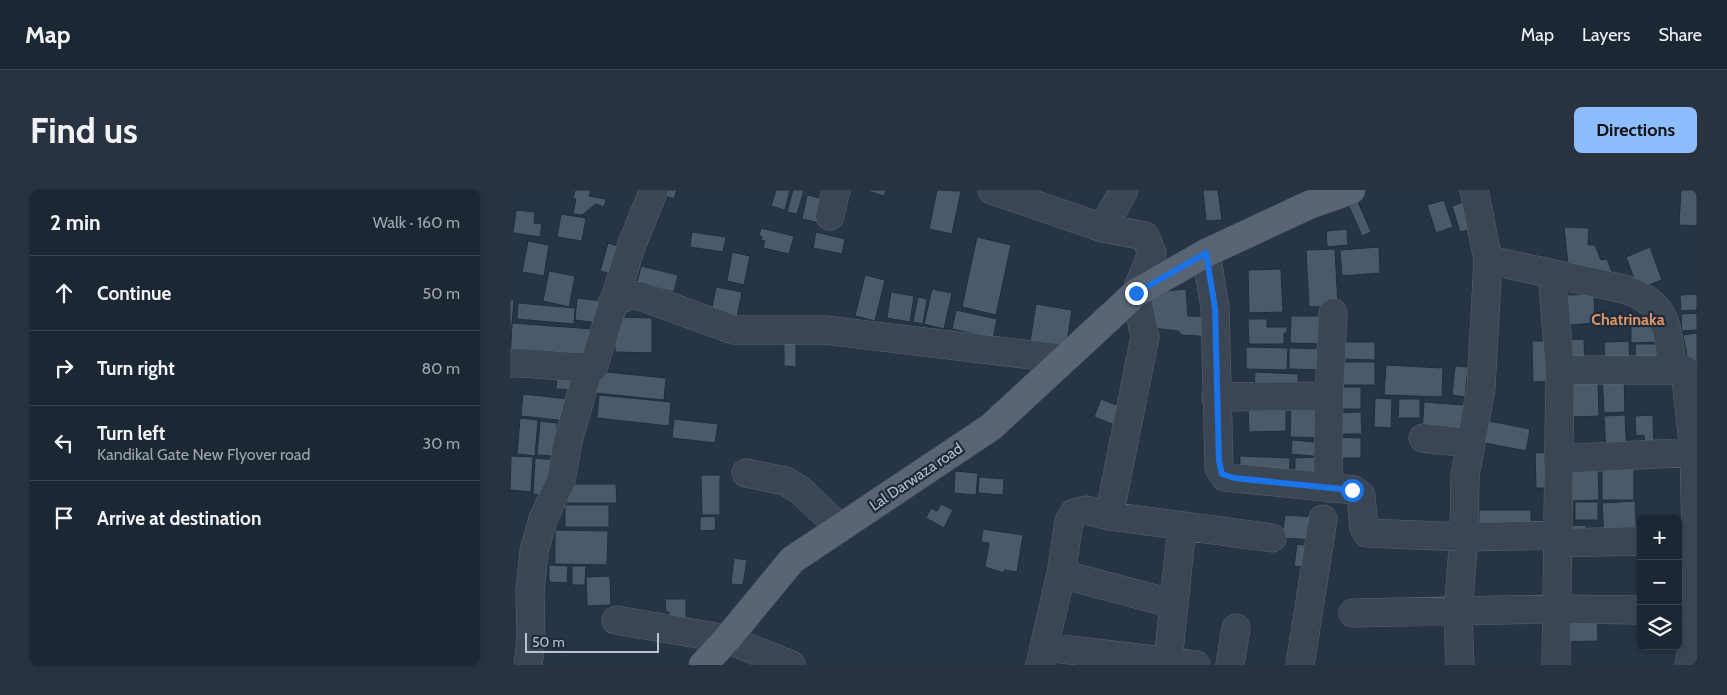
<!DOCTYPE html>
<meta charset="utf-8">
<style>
body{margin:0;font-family:Cabin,sans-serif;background:#293340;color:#f1f3f6}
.controls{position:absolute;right:15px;bottom:15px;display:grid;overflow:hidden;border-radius:8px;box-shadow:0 1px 4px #0004}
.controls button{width:45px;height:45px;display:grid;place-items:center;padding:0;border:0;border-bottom:1px solid #3a444f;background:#1c2734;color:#f1f3f6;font:25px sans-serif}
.scale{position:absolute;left:15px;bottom:12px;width:134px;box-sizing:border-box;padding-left:5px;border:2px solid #b8c1ce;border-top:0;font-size:14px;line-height:18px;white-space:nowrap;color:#b8c1ce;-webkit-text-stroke:4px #1f2b3a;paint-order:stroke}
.stop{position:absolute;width:15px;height:15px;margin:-11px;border:4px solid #1a73e8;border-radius:50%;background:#fff}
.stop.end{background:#1a73e8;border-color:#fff;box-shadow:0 1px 5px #0008}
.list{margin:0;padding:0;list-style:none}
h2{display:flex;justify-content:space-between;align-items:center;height:65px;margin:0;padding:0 20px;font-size:21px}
h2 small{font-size:16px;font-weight:400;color:#a0a5ac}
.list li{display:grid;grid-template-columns:32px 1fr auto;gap:15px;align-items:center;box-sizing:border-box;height:75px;padding:0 20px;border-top:1px solid #3a444f}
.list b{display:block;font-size:19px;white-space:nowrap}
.list p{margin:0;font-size:16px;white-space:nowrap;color:#a0a5ac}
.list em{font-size:16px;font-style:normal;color:#a0a5ac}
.icon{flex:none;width:28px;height:28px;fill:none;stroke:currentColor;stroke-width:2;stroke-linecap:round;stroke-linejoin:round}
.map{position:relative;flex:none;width:1187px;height:475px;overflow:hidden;border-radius:8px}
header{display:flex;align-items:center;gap:30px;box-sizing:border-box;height:70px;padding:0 25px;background:#1c2734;border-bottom:1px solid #3a444f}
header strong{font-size:24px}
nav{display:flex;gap:28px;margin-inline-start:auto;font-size:18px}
.intro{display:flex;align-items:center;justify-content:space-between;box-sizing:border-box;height:120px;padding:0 30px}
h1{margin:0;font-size:35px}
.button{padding:12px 22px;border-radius:8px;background:#8ebdfd;color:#111;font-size:18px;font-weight:700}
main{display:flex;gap:30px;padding:0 30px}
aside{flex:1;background:#1c2734;border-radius:8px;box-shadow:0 1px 4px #0004}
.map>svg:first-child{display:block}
.building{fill:#4a5a6b;stroke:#212d3c}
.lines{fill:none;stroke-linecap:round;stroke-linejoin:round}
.minor-casing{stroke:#596472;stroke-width:29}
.major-casing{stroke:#444f5e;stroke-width:29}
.minor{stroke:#3b4654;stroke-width:28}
.major{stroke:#596574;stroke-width:28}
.route{stroke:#1a73e8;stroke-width:6}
.labels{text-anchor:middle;stroke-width:4.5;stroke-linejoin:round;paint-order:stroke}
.street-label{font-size:15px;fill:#b8c1ce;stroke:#1f2b3a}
.neighbourhood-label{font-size:16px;font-weight:bold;fill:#db9466;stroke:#1f2b3a}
</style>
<header>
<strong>Map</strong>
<nav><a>Map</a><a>Layers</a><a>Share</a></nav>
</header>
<div class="intro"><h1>Find us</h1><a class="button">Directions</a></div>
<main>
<aside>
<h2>2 min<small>Walk · 160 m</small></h2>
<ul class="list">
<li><svg class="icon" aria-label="ahead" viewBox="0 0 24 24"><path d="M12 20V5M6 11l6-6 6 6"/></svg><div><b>Continue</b></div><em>50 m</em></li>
<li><svg class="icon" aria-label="right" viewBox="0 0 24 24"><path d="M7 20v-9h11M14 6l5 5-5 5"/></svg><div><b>Turn right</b></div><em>80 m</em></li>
<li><svg class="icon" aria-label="left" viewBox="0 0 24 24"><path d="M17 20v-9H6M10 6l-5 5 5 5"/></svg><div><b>Turn left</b><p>Kandikal Gate New Flyover road</p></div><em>30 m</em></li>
<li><svg class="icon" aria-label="arrive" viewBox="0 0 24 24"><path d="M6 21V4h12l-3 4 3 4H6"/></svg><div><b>Arrive at destination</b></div></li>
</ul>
</aside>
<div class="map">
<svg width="1187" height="475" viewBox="0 0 1187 475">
<rect width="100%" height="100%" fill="#263445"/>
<path class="building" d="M65,0H81L79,6L96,9L94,17L86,14L72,25L63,24L66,9L63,8Z
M154,0H167L164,9L153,5Z
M266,0H280L275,20L261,16Z
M283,0H294L287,24L277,22Z
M355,0H376L374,6Z
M427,0L451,1L442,44L419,39Z
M693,0H708L712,30L696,31Z
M1171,0H1187V36L1169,35Z
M297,5L320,10L314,34L292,29Z
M934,10L943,37L926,43L917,15Z
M960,10L968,37L950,42L942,16Z
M848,12L861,42L852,46L839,16Z
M6,20L25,22L24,33L32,34L30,47L3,43Z
M51,24L76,28L72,51L47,47Z
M1054,37L1079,38L1078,55H1085L1091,70L1097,69L1106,94L1059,85Z
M251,38L284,46L279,64L253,58L255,51L251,50L252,46H249Z
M837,39L838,55L817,57L816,41Z
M182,42L216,47L213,62L180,57Z
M306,42L335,49L332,64L303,58Z
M467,47L501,55L486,125L452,117Z
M18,51L39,55L34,86L12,82Z
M98,53L108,56L106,85L90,81Z
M869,57L870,83L832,86L830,60Z
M1140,57L1152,90L1128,99L1116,67Z
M825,59L828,116L799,117L796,60Z
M222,62L240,66L234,95L217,91Z
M131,76L168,85L164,102L127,92Z
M771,79L773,122L739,123L738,80Z
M39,81L65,86L59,117L33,111Z
M355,85L375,90L365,131L345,126Z
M206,97L232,102L226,133L200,128Z
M422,99L442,103L434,139L414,134Z
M676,99L678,126L706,127L705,147L672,145L668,141L634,137L635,103Z
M381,102L404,106L400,132L377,128Z
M1084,104L1085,133L1059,135L1057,105Z
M1187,104V120L1171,121L1170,105Z
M408,107L417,109L413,134L403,132Z
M67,108L91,111L89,133L65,130Z
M0,110H4L1,145L0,144Z
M8,113L65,118L64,134L7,129Z
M526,114L562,120L556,158L520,152Z
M446,120L487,129L483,148L442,139Z
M1187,123V140L1172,141L1171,124Z
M781,126H813L812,154L780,153Z
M1121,126H1145L1146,152L1121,153Z
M105,127L142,128V163L105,162Z
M738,129H757V137H777V143H774V154H739Z
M2,133L83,139L80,175L0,169Z
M1187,143V175L1179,177L1173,145Z
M274,149H286V177L274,176Z
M1074,149L1075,175L1057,176V150Z
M1022,151H1044L1045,191L1023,192Z
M1119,151L1120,174L1095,175L1094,152Z
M831,152H865V170L831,169Z
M1125,154H1155V175H1126Z
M736,157L778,158L777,180L736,179Z
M779,158L818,159V180L779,179Z
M832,172H865V195H833Z
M876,175L933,178L932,207L874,205Z
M945,176L958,177L955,207L942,205Z
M87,181L156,188L154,210L85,203Z
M47,182L72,192L70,200L46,199Z
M745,182L788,184V205L744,204Z
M1114,184L1115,222L1094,223L1092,185Z
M1088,191L1089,226L1062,227V192Z
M826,197H851V219H826Z
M13,204L59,209L57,231L11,226Z
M89,205L161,212L159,236L87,228Z
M865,208L882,209L881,238L864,237Z
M591,209L616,219L610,237L584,227Z
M889,209H910V228H888Z
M914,212L954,215L952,246L912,243Z
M776,214V241L739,242L738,216Z
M781,218L813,219L812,248L780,247Z
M851,222L852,244H826V223Z
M1115,225L1117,262L1096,263L1094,226Z
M1143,225L1144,260H1135L1134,245L1126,246L1125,226Z
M10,228L28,230L25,266L7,264Z
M164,229L208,234L205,253L162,248Z
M974,230L1020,239L1016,261L970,252Z
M30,231L47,233L46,251L50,266L27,265Z
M827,247L851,248V268H827Z
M782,250L815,253L814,267L781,264Z
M1042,262L1043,298H1026L1025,263Z
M1,266L23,267L21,302L0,300Z
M730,266L780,268L779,288L730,286Z
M814,267L815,288L785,289V268Z
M25,268L47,270L43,306L23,304Z
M1092,272H1124V310H1092Z
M1088,274L1089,310L1059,311L1058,275Z
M445,281L468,283L466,305L444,303Z
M191,285H210V325H192Z
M469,287L494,289L493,305L468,303Z
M57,294H106L107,313H57Z
M1125,311L1127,347L1094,349L1092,313Z
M1065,312H1088V330H1065Z
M431,314L443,320L434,338L416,328L421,318L427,321Z
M55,315H99V337H55Z
M969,320H1021V340L969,341Z
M775,325L805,327L803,350L772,348Z
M205,326L206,340L190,341V327Z
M1076,335L1077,351H1060L1059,336Z
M473,339L513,345L507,382L494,380V383L475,377L479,353L471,352Z
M45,340L98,341L97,375L45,374Z
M787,354L803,356L800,378L784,376Z
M224,368L237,370L233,395L221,394Z
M39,375L58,376L57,393L39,392Z
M62,376H76L75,395H62Z
M100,386L101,415L77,416L76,387Z
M155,409H176V432H159V422H156Z
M1087,429L1088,451L1053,452L1052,430Z"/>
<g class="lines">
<defs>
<path id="minor" d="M482,0L593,38L635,46L642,63L626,103L635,147L599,326
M320,26L326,0
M593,38L614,0
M696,63L705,118L709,278L715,287L844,300L851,306L854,338L857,343L954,347L1047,345
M978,70L1114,99C1161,115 1156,138 1163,180H1175L1184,262L1186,349L1187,427L1179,475
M1042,84L1050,180L1046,475
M102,114L119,105L130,106L224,140H315L554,169
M0,173C27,172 52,178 79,177
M1050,180H1163
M706,207L819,206
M913,248L960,253
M1048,269L1187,262
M236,283L275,291L290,300L330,338
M818,298L819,206L823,123
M1048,353L1131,351
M551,384L664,414
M843,423L1047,419L1131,420
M106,430L217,449L281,475
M535,457L686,475
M658,471L672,336
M18,475L21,450L20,401L24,361L33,329L51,291L58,251L79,177L83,178L122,54L144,0
M530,475L551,384L559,332L564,323L576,320L599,326L762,348
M720,475L726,438
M790,475L813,329
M950,475L948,422L954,347L955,286L971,198L978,70L964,0"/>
<path id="major" d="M193,475L217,449L282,370L481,237L626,103L696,63L799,15L841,0"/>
</defs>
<use href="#minor" class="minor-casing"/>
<use href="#major" class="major-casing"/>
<use href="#minor" class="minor"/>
<use href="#major" class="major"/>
</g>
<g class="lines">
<path class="route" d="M626,103L696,63L705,118L709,271L712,284L724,288L842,300"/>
</g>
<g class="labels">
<g class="street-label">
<text transform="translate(406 287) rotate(-34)" y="5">Lal Darwaza road</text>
</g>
<g class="neighbourhood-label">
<text x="1118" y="135">Chatrinaka</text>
</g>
</g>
</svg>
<div class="controls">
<button>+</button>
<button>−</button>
<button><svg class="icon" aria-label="layers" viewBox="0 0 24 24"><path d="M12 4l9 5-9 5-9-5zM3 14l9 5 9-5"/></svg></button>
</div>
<div class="scale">50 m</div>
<div class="stop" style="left:842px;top:300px"></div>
<div class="stop end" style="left:626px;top:103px"></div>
</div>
</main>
